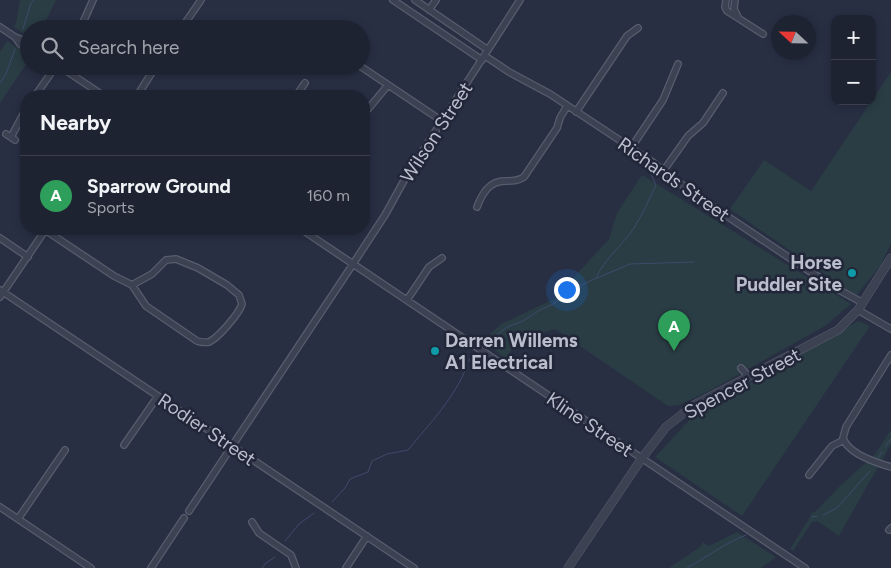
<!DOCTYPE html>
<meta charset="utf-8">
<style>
body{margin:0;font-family:Figtree,sans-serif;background:#2b2f3e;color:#f1f3f6}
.controls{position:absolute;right:15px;top:15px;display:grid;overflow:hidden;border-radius:10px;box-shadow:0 2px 8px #0003}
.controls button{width:45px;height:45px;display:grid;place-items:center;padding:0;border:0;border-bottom:1px solid #3c404d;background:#1e2332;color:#f1f3f6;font:25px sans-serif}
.compass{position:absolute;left:771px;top:15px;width:45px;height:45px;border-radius:50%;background:#1e2332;box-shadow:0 2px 8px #0003;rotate:292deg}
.you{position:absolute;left:566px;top:289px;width:18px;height:18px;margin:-12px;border:4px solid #fff;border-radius:50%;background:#1a73e8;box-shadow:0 0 0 8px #1a73e833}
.badge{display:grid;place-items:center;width:32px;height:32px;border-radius:50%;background:#bca0f2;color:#fff;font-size:16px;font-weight:700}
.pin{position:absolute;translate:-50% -41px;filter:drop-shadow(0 1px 2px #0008)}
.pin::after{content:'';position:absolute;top:26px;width:18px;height:15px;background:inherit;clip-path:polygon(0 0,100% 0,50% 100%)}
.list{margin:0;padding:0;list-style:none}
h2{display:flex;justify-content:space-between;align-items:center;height:65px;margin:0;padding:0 20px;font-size:21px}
h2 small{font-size:16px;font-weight:400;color:#a1a4ac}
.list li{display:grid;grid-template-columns:32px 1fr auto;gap:15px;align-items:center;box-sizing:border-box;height:80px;padding:0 20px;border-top:1px solid #3c404d}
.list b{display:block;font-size:19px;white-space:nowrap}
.list p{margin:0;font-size:16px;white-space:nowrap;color:#a1a4ac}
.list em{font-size:16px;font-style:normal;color:#a1a4ac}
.icon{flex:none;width:28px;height:28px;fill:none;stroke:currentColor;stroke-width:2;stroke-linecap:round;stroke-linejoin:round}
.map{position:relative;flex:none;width:891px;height:568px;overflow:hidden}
.search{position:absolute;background:#1e2332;box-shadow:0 2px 8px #0003;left:20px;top:20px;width:350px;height:55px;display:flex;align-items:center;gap:12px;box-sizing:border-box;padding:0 18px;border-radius:28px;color:#a1a4ac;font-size:19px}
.panel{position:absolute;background:#1e2332;box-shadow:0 2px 8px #0003;left:20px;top:90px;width:350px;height:145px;border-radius:20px}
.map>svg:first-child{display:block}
.green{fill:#2a3c44}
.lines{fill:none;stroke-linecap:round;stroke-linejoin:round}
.stream{stroke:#3f4a6b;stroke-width:1}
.minor-casing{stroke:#585d6d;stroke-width:8}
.tertiary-casing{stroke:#585d6d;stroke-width:9}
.minor{stroke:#3c4252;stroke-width:5.5}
.tertiary{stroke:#3c4252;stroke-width:8}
.culture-dot{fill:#0f9aa8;stroke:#212638;stroke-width:2}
.labels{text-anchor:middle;stroke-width:5;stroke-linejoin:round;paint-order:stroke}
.street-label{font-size:19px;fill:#babecc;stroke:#212638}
.poi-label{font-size:19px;font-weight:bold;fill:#babecc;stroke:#212638;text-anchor:end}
</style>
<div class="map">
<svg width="891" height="568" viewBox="0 0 891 568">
<rect width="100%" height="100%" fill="#282f43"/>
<path class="green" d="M20,0H56L42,29H29V37L14,27L16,23Z
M7,41L29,55V60L0,103V52Z
M891,72V243L881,265L856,296L730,209L764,160L811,191Z
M642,175L851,304L825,326L709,391L679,405L668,406L555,329L516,341L506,359L483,341L501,324L554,299L609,239L617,213Z
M858,321L870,326L742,516L655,457L693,416Z
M891,430V444L839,536L817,521L812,522L793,551L790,549L810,517L811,513L815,512L841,485L874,455Z
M737,532L776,557L761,568H669L700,547L703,542L709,546Z"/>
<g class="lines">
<path class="stream" d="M23,29L31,3L34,0
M0,83L6,74L15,49
M597,278L630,264L694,262
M488,342L507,327L523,321L540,310L553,304L578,287L596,278C605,258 622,246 634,228C643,214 649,199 656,185L650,172
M469,361L471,356
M885,447L891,439
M878,458L882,452
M332,502L345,488L350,479L368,472L372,461L387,454L408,450C429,424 455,398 467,366
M823,515L837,508L870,471
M812,517L817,516
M285,541L299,524L314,513
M262,568L266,563L275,557
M687,568C707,557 725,543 746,535"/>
<defs>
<path id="minor" d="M393,0L482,60
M415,0L488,50
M726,0L725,7L727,11L763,34
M735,0L734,9L738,17
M429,10L436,0
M0,27L15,37L20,44L29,50
M80,29L93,0
M181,29L201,0
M15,37L29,42
M485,56L509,72L550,94L651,161L694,194L806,269L841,291L863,303
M59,66L104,96
M360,66L442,121
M35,96L56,66
M137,96L156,66
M296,96L305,83
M576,112L627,36L638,28
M364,114L388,85
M6,134L15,140
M11,137L26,109
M631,148L663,100L678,64
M664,170L688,136L703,123L723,93
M477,207C482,194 489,181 505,181C512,181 518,181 524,177L557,128L560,118L567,106
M301,229L805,568
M45,230L114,276L132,285L146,306L197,341C201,342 204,343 209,342C218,338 239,314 242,304L239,295L227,285L198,268L176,259L166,260L152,274L132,285
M0,238L28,257
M353,264L385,215L406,177L520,0
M0,290L414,568
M0,297L46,229
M407,300L429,267L442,258
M858,310L891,329
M891,355L846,427L843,438C848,454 877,463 891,467
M741,368L748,376
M124,445L158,396
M809,475L832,446L844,440
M0,507L91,568
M189,511L353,264
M18,519L65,450
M252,522L259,533L291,555L296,568
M889,530L891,528
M151,568L184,518
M346,568L367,536"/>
<path id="tertiary" d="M568,568L642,458L666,427L694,405L838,330L858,310L891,258"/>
</defs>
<use href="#minor" class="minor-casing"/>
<use href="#tertiary" class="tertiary-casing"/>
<use href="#minor" class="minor"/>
<use href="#tertiary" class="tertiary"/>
</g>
<g class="culture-dot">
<circle cx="852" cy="273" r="5"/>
<circle cx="435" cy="351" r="5"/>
</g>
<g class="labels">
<g class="street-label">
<text transform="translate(436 132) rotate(-57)" y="7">Wilson Street</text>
<text transform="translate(674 179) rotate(35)" y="7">Richards Street</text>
<text transform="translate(742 383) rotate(-28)" y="7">Spencer Street</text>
<text transform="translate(590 424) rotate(34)" y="7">Kline Street</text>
<text transform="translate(207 429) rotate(34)" y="7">Rodier Street</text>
</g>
<g class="poi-label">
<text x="842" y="269">Horse<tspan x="842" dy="22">Puddler Site</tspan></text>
<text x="445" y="347" text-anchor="start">Darren Willems<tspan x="445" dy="22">A1 Electrical</tspan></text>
</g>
</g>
</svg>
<div class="controls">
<button>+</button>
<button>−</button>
</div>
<svg class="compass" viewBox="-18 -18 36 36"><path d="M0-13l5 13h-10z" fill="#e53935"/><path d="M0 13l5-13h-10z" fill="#a1a4ac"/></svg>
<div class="you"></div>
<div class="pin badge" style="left:674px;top:351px;background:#2e9e5b">A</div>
<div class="search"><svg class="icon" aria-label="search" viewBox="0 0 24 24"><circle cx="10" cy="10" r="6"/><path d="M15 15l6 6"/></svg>Search here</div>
<section class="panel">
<h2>Nearby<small></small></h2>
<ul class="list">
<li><span class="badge" style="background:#2e9e5b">A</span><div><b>Sparrow Ground</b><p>Sports</p></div><em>160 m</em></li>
</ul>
</section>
</div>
